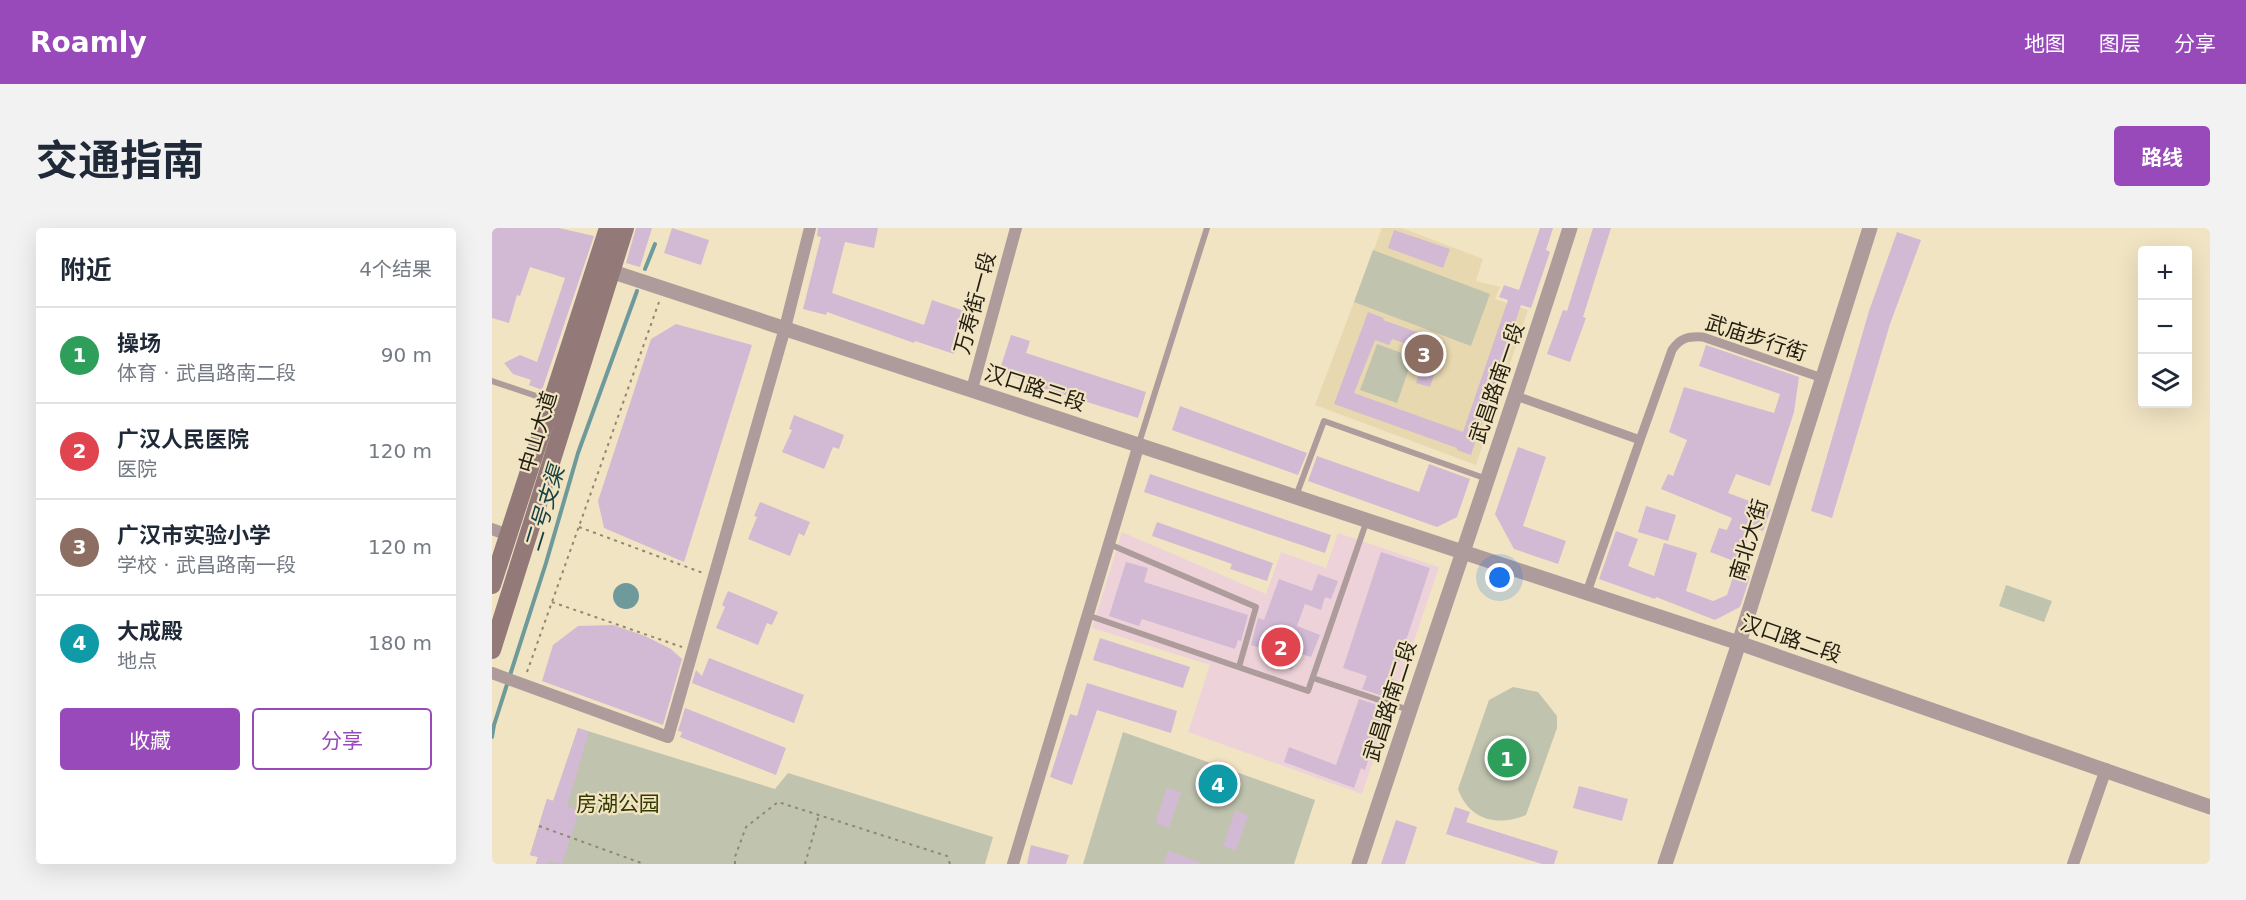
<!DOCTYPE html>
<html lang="zh">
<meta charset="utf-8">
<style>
body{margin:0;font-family:"DejaVu Sans","Noto Sans SC",sans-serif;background:#f2f2f3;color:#1f2937}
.controls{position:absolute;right:18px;top:18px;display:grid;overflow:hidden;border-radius:6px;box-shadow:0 6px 24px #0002}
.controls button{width:54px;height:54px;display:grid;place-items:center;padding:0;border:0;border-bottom:2px solid #e0e1e3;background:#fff;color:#1f2937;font:30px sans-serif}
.you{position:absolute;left:1008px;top:350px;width:21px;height:21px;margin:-15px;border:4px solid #fff;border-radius:50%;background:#1a73e8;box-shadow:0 0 0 9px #1a73e833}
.badge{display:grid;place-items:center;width:39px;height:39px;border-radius:50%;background:#994aba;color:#fff;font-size:20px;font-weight:700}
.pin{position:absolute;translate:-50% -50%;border:3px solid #fff;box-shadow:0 2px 6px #0006}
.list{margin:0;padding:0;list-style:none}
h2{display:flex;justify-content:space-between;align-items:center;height:78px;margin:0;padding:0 24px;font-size:26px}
h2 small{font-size:20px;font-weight:400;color:#747a83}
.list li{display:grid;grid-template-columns:39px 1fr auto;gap:18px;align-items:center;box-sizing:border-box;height:96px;padding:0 24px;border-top:2px solid #e0e1e3}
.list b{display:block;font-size:22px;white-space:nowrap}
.list p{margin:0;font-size:20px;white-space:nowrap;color:#747a83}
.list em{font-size:20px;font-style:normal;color:#747a83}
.actions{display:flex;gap:12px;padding:18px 24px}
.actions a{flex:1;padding:14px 0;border:2px solid #994aba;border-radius:6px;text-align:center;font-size:21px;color:#994aba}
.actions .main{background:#994aba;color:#fff}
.icon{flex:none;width:33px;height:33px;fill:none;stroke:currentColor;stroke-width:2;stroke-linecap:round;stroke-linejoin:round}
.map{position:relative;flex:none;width:1718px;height:636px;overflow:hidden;border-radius:6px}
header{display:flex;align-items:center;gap:36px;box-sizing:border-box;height:84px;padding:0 30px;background:#994aba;color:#fff}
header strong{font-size:28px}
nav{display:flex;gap:33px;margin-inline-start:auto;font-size:21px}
.intro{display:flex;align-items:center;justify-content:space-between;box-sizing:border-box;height:144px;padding:0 36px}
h1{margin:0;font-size:42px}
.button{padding:15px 27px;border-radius:6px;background:#994aba;color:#fff;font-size:21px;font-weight:700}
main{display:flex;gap:36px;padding:0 36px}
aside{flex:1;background:#fff;border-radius:6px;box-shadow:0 6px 24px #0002}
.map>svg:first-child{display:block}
.built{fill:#e8d8b0}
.medical{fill:#edd3d9}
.green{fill:#c0c3ae}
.water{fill:#6f9a9c}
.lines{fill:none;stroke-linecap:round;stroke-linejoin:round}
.stream{stroke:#6f9a9c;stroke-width:4}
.building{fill:#d2b9d4}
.path{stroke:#918770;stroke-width:2;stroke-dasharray:3 4.5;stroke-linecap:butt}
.service{stroke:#ae9c9c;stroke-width:6}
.pedestrian{stroke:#ae9c9c;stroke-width:9}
.minor{stroke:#ae9c9c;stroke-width:12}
.tertiary{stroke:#ae9c9c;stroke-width:15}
.secondary{stroke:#937a79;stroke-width:18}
.labels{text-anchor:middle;stroke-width:4.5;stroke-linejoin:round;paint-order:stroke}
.street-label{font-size:21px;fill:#231e12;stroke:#f1e4c3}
.park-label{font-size:21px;fill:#343900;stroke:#f1e4c3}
.water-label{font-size:22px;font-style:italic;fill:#184144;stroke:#f1e4c3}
</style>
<header>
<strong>Roamly</strong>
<nav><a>地图</a><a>图层</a><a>分享</a></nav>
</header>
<div class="intro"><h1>交通指南</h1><a class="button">路线</a></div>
<main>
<aside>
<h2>附近<small>4个结果</small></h2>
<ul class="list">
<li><span class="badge" style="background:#2e9e5b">1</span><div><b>操场</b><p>体育 · 武昌路南二段</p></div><em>90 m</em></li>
<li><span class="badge" style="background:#e0444e">2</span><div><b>广汉人民医院</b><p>医院</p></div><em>120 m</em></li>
<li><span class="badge" style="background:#8d6e63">3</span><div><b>广汉市实验小学</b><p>学校 · 武昌路南一段</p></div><em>120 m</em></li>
<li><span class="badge" style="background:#0f9aa8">4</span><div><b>大成殿</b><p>地点</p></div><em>180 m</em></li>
</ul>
<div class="actions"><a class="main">收藏</a><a>分享</a></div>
</aside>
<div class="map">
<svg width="1718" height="636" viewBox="0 0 1718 636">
<rect width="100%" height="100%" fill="#f1e4c3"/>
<path class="built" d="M890,0H910L991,31L984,53L1008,59L1003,71L1036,82L984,237L823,177Z"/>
<path class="medical" d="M630,304L774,366L789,324L834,340L846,305L947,339L870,566L696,504L718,437L600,400Z"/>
<path class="green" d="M881,22L998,66L979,118L862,74Z
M885,116L921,129L905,175L868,162Z
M1514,357L1560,373L1552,394L1507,378Z
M1021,459L1046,464L1065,488V500L1034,587C1005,599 977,592 966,561L997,472Z
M86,500L283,561L296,545L501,609L493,636H44L46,629L38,627L55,571L62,573Z
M631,504L823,572L802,636H591Z"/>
<path class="water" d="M121 368a13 13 0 1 1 26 0a13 13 0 1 1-26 0Z"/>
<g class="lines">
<path class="stream" d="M153,41L163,16
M0,509L2,497L54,335L86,225L145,63"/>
</g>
<path class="building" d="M0,0H67L102,8L50,162L37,157L39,152L21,146L12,135L28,127L45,134L73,50L38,39L28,68L25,67L17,95L0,90Z
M144,0H160L148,39L134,35Z
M180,0L217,12L209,37L172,25Z
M326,0H386L382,20L353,14L340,65L432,97L440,72L475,84L462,126L423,113L422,115L335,84L334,87L311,81L329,9L325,8Z
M1048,0H1061L1054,22L1058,24L1039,80L1029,77L979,227L965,222V220L842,176L876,84L892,90L891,92L953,114L938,159L924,155L935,123L900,111L897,117L883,112L862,165L971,204L1016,72L1007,69L1012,57L1027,62Z
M1101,0H1119L1091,89L1094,90L1078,134L1055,126L1071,82L1075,83Z
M902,2L958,21L951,40L896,20Z
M1405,4L1429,12L1398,96L1340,290L1319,283L1377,83Z
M184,96L260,117L192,334L112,300L106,273L159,111Z
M519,107L538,113L534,125L654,164L646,190L528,153V151L507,144Z
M1214,117L1307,149L1302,184L1278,258L1244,246L1236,265L1279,281L1271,303L1260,299L1247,335L1218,324L1227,300L1235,302L1240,290L1169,261L1176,246L1181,248L1195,212L1177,204L1192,159L1282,185L1288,166L1207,138Z
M688,178L815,225L806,247L680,202Z
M302,187L352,207L347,221L341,219L332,241L290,224L300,202L297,201Z
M1026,219L1054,229L1031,298L1074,313L1066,336L1022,321L1003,286Z
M825,228L927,264L937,236L978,251L965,289L945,299L816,253Z
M658,246L839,307L833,325L652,264Z
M268,274L318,294L312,308L307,305L298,328L256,311L265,289L262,288Z
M1154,278L1184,287L1176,313L1146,304Z
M665,294L781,335L775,353L738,341L740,336L660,308Z
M1124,303L1146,311L1136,338L1162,348L1172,315L1205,325L1194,363L1221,373L1235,367L1243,343L1258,349L1248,379L1223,392L1164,369L1163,371L1107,351Z
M889,324L938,340L898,461L900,462L897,470L870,461L875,448L851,440Z
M634,334L656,340L652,354L756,387L749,413L746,412L743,421L650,391L647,398L617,388Z
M826,346L846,353L839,371L833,369L829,382L813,376L805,398L828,407L819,429L806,425L800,442L777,434L780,424L759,417L766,390L772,392L787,351L820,363Z
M236,363L286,384L280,397L275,395L266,417L224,400L233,379L230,377Z
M121,397L153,408L179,421L190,431L171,497L50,453L61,417L86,398Z
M608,410L698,439L691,460L601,432Z
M217,430L312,467L302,495L200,455L204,442L210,448Z
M595,455L685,483L679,505L605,482L580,557L558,549L578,486L585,488Z
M867,471L894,480L873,542L869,540L862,560L792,534L797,519L844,537Z
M193,480L294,520L284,547L188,509L190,504L186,503Z
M86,500L97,504L75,578L87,583L70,636L56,633L55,636H44L46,629L38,627L55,571L61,573Z
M712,535L750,548L739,577L702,563Z
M1087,558L1136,571L1130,593L1081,580Z
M675,560L689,564L677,600L663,595Z
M963,579L978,584L974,594L1066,623L1062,636H1050L954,606Z
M743,583L756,587L744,623L731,618Z
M904,592L925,599L913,636H889Z
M539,617L577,627L574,636H535Z
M676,623L710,635V636H672Z"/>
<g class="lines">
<path class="path" d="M87,299L211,345
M60,374L190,419
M35,444L167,74
M47,598L152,636
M243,636V629L254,599L286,574L455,628L458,636
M313,636L327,587"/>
<path class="service" d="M0,153L59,173
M647,215L715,0
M804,268L832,193L995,251
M617,316L764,379L747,439
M595,387L816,463L875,292
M821,450L917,482"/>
<path class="pedestrian" d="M1024,168L1148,212L1180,122C1188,110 1196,108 1211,109L1330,150
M1095,364L1148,212"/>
<path class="minor" d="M480,161L524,0
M0,301L16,307
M0,445L176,509L293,100L318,0
M521,636L647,216
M1581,636L1614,541"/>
<path class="tertiary" d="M109,40L1247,415L1718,579
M867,636C936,424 1010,213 1078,0
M1173,636L1247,415L1378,0"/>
<path class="secondary" d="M0,357L116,0
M0,422L133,0"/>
</g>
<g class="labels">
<g class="street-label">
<text transform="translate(483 75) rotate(-75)" y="7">万寿街一段</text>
<text transform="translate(1264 110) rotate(18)" y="7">武庙步行街</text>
<text transform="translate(1005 155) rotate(-71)" y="7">武昌路南一段</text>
<text transform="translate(543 160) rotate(18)" y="7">汉口路三段</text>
<text transform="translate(46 204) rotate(-73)" y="7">中山大道</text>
<text transform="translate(1257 312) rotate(-73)" y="7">南北大街</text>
<text transform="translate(1299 411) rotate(19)" y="7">汉口路二段</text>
<text transform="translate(898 473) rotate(-72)" y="7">武昌路南二段</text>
</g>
<g class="park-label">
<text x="126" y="583">房湖公园</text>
</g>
<g class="water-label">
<text transform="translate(52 280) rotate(-73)" y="8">二号支渠</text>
</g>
</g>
</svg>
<div class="controls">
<button>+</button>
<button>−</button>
<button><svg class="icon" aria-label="layers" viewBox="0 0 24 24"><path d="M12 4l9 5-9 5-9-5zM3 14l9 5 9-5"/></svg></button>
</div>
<div class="you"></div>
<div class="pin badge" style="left:1015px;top:530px;background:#2e9e5b">1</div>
<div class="pin badge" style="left:789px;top:419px;background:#e0444e">2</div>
<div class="pin badge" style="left:932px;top:126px;background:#8d6e63">3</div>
<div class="pin badge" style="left:726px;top:556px;background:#0f9aa8">4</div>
</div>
</main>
